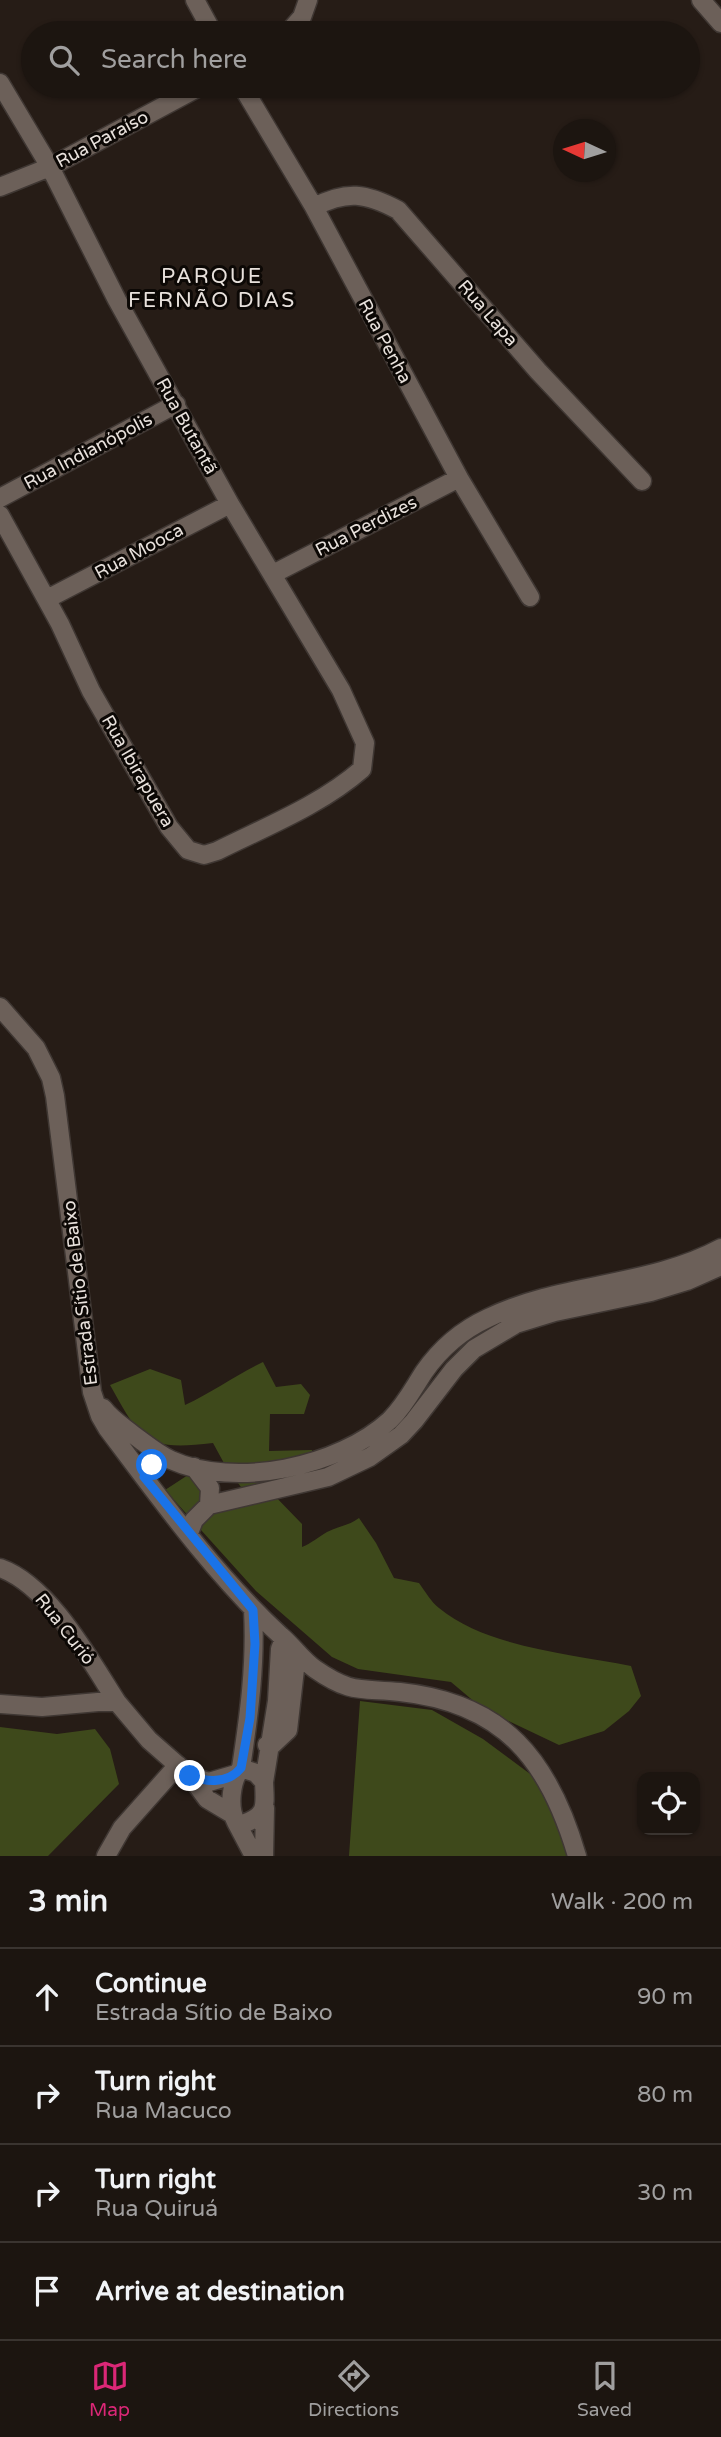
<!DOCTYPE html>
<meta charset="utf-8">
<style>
body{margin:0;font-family:"Varela Round",sans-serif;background:#29221e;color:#f1f3f6}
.controls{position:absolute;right:21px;bottom:21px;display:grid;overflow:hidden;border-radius:14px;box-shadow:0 2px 5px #0004}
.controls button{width:63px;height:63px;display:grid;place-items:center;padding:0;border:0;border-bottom:2px solid #3a3430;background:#1c1510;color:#f1f3f6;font:35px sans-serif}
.compass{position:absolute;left:553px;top:119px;width:63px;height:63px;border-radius:50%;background:#1c1510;box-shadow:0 2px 5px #0004;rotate:274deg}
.stop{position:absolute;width:21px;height:21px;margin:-16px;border:5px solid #1a73e8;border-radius:50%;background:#fff}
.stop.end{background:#1a73e8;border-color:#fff;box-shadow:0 2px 7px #0008}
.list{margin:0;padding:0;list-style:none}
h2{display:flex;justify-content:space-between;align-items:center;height:91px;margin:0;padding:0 28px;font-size:30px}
h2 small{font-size:23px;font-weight:400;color:#a09f9f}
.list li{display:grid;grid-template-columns:46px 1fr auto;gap:21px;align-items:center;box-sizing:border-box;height:98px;padding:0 28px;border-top:2px solid #3a3430}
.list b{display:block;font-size:26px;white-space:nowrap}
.list p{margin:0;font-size:23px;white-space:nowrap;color:#a09f9f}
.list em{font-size:23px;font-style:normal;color:#a09f9f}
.icon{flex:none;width:38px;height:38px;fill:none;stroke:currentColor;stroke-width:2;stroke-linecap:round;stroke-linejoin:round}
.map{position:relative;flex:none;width:721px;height:1856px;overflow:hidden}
.search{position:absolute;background:#1c1510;box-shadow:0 2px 5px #0004;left:21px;right:21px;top:21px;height:77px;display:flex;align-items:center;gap:18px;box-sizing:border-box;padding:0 24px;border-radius:38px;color:#a09f9f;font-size:26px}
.sheet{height:483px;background:#1c1510}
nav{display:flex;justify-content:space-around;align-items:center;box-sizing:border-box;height:98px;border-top:2px solid #3a3430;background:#1c1510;font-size:19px;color:#a09f9f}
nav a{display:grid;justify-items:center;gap:4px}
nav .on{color:#db2777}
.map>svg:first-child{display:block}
.forest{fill:#3e491b}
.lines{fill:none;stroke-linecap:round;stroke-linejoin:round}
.minor-casing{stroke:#3f3733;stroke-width:21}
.minor{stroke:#6c6059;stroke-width:18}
.route{stroke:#1a73e8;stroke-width:9}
.labels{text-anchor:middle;stroke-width:6;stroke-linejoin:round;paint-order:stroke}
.street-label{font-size:18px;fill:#e8e1dc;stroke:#0c0805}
.quarter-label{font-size:21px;letter-spacing:2px;fill:#e8e1dc;stroke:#0c0805}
</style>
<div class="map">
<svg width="721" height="1856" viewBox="0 0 721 1856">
<rect width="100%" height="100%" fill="#261c16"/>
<path class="forest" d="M263,1362L276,1387L301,1384L310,1395L304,1414H270L269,1451L312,1450L313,1465L306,1473L287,1478L270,1491L302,1524V1547C312,1543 318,1537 327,1532C339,1526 348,1526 359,1518L376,1543L394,1578L419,1583C425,1591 431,1602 439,1608C488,1648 571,1654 631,1666L641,1696L629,1711L604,1731L559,1745L483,1709L451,1682L358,1669L332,1657L256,1591L165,1490L188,1475L227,1509L246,1494L225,1465L213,1443C146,1451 141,1441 110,1385L150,1369L181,1380L185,1405C213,1392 236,1375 263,1362Z
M360,1701L432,1710L483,1739L545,1785L573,1856H349Z
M0,1727L57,1734L95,1729L110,1749L119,1784L48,1856H0Z"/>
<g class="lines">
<defs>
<path id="minor" d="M195,0L213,33
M701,0L721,23
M288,33L302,17L308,0
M0,83L50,167L117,300L230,504L341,690L365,743L362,769C321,805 265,827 217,851L204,855L188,850L169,827L91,691L60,624L0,515
M242,86L314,207L459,478L530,597
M0,187L50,167L201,86
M314,207C347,190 366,193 398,210L538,371L642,481
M0,498L176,404
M273,574L459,478
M47,599L230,504
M0,1007L36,1048L51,1078L55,1096L92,1392L100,1416L107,1428C161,1500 215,1575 281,1636C293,1646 302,1660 315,1669C351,1694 360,1688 400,1692C504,1703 549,1760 577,1856
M103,1408C112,1420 124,1427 135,1436C146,1444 158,1454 171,1460C235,1489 339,1467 390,1420C405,1405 413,1389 424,1372C440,1349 462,1330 488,1318C562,1282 648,1287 721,1248
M194,1467L210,1488L209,1505
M189,1533L194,1520L209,1505L328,1477L370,1457L401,1435L414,1421L454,1369L474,1349L516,1324L555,1312L651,1292L687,1281L721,1266
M0,1568C49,1585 90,1660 117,1702
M0,1704L42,1707L98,1702H117L149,1740L190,1776L207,1799L232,1814
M267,1745L271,1746L288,1730L297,1652
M241,1768L256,1773L264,1782C265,1806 268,1815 243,1824L236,1822C228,1807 231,1781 241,1768C249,1715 256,1664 253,1610
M190,1776L209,1782L236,1774
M264,1782L277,1701L280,1649L284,1639
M236,1822L254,1856
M106,1856L122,1828L178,1765
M264,1856L265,1808"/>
</defs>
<use href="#minor" class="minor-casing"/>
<use href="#minor" class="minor"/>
</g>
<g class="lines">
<path class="route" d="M152,1465L144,1477L253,1610L255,1644L250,1718L241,1768C228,1784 207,1782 190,1776"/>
</g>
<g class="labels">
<g class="street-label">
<text transform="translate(102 139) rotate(-28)" y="6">Rua Paraíso</text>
<text transform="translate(488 313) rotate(49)" y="6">Rua Lapa</text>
<text transform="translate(385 341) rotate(62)" y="6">Rua Penha</text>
<text transform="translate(187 426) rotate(61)" y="6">Rua Butantã</text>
<text transform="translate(88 451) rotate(-28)" y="6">Rua Indianópolis</text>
<text transform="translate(366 526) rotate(-27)" y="6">Rua Perdizes</text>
<text transform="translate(139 551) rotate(-28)" y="6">Rua Mooca</text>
<text transform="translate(138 771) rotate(60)" y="6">Rua Ibirapuera</text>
<text transform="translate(80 1293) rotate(-97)" y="6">Estrada Sítio de Baixo</text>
<text transform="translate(65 1629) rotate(52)" y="6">Rua Curió</text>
</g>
<g class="quarter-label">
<text x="212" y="283">PARQUE<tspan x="212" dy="24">FERNÃO DIAS</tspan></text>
</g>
</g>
</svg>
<div class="controls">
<button><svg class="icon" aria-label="locate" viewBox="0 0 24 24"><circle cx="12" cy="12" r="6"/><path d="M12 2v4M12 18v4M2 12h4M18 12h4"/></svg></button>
</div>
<svg class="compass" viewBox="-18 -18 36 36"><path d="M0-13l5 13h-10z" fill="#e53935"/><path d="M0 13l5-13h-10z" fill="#a09f9f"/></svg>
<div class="stop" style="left:152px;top:1465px"></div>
<div class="stop end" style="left:190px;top:1776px"></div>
<div class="search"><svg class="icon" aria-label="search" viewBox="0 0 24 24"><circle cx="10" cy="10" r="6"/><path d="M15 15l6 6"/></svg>Search here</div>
</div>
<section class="sheet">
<h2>3 min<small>Walk · 200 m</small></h2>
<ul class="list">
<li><svg class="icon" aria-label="ahead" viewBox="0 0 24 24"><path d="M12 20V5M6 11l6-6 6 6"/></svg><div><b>Continue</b><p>Estrada Sítio de Baixo</p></div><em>90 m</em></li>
<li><svg class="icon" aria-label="right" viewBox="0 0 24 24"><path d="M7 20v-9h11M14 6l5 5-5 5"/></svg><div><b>Turn right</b><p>Rua Macuco</p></div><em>80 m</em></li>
<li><svg class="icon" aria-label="right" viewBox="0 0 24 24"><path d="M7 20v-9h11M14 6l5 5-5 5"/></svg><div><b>Turn right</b><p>Rua Quiruá</p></div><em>30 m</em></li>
<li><svg class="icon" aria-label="arrive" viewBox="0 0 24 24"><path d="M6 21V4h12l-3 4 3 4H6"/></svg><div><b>Arrive at destination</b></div></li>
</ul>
</section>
<nav>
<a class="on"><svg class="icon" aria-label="map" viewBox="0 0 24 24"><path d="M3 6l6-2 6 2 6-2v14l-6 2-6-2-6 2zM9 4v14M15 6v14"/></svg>Map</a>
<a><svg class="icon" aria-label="directions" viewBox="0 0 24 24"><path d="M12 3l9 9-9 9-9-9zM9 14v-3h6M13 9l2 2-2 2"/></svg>Directions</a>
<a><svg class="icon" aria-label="saved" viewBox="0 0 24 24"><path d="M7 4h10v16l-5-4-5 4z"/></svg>Saved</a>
</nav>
